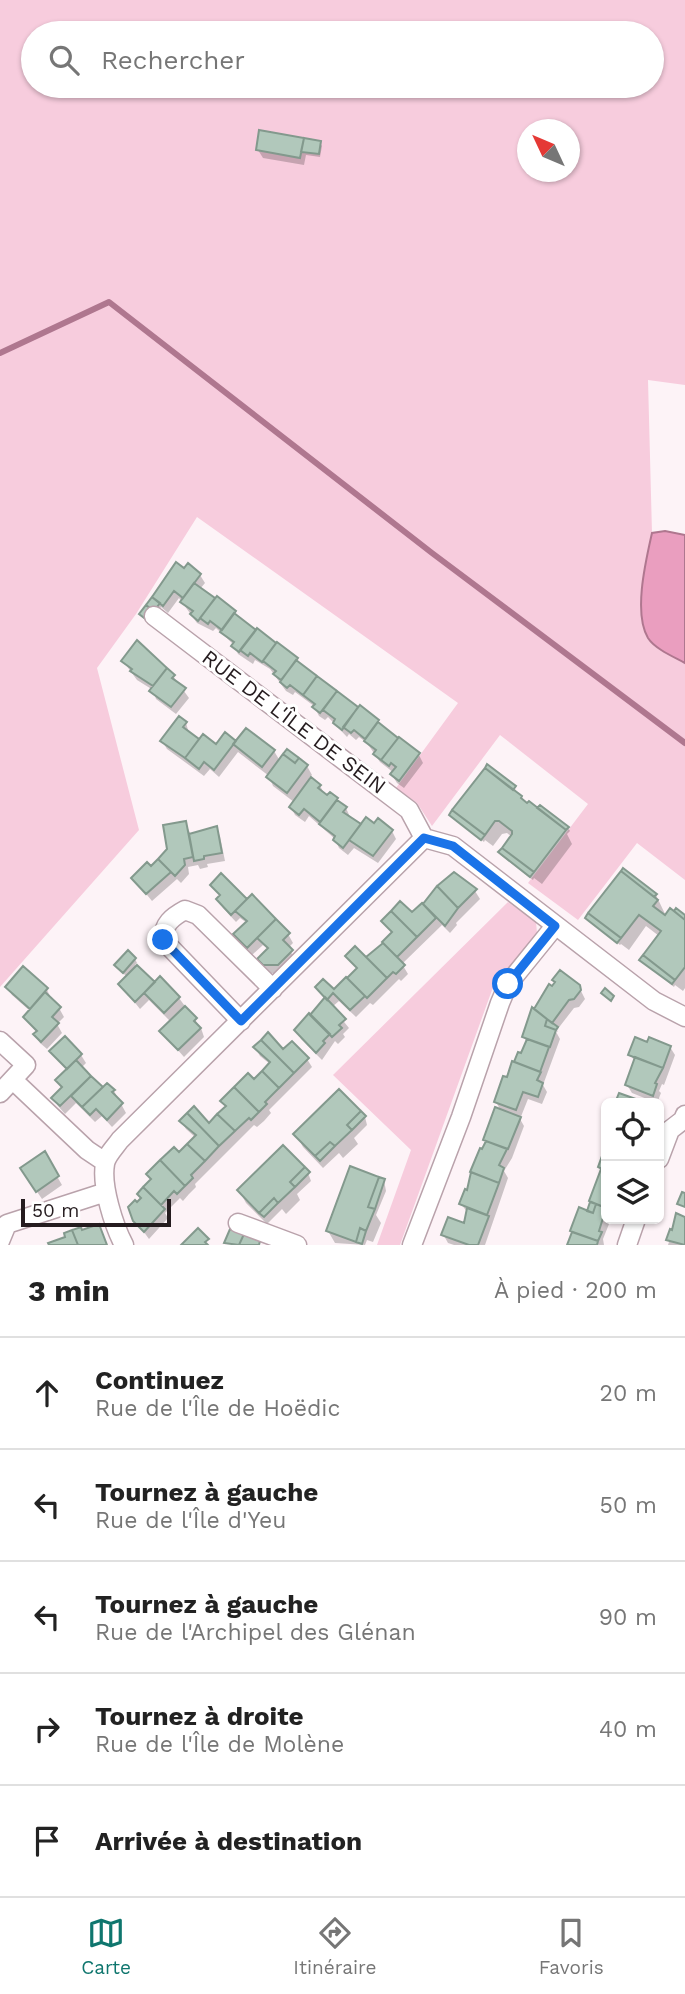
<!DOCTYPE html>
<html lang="fr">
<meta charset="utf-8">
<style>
body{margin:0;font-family:"Work Sans",sans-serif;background:#f6f6f6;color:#222}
.controls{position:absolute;right:21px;bottom:21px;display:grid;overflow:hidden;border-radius:10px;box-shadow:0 2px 5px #0004}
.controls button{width:63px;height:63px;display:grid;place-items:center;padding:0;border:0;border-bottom:2px solid #e0e0e0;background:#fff;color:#222;font:35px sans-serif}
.compass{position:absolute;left:517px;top:119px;width:63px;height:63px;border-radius:50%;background:#fff;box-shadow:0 2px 5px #0004;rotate:314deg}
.scale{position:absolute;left:21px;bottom:18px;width:150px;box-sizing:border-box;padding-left:7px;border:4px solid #251c1f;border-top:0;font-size:19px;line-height:24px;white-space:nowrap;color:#251c1f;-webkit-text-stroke:5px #fff;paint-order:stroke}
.stop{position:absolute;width:21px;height:21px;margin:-16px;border:5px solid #1a73e8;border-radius:50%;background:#fff}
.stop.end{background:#1a73e8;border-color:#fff;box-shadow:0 2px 7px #0008}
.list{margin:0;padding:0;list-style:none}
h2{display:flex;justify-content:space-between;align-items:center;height:91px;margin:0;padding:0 28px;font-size:30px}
h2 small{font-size:23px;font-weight:400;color:#767676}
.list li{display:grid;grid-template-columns:46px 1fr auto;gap:21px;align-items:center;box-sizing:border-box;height:112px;padding:0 28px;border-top:2px solid #e0e0e0}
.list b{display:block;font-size:26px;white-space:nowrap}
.list p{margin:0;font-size:23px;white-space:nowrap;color:#767676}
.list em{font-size:23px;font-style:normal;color:#767676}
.icon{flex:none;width:38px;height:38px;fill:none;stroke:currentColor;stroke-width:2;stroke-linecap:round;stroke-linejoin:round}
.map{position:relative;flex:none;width:685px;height:1245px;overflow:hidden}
.search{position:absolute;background:#fff;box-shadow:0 2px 5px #0004;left:21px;right:21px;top:21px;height:77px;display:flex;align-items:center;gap:18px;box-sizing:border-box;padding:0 24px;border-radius:38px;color:#767676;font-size:26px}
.sheet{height:651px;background:#fff}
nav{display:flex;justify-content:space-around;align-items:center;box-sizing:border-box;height:98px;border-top:2px solid #e0e0e0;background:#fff;font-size:19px;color:#767676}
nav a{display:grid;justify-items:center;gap:4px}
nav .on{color:#0f766e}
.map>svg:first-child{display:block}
.green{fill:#f7ccdd;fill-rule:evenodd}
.water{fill:#ea9ebf;stroke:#af778f;stroke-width:2}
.shadow{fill:#0003}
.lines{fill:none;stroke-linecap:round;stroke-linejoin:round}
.stream{stroke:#af778f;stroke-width:6}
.building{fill:#b1c8bb;stroke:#83998d;stroke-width:2}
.minor-casing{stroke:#b9a2ab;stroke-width:21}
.minor{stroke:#fff;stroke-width:18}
.route{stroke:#1a73e8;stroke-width:9}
.labels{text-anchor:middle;stroke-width:6;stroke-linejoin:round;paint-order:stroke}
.street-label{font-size:21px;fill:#251c1f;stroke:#fff}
</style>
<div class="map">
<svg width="685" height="1245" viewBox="0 0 685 1245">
<rect width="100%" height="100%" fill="#fdf3f7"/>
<path class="green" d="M0,0H685V385L648,380L652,533L645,563L666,653L685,663V880L637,843L578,920L528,883L588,804L500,735L432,826L417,803L396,788L458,703L197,517L136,614L97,668L139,830L0,987ZM33,33H652V86H33ZM528,130H570V172H528Z
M508,902L536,922L537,933L492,990L400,1245H377L411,1150L333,1075Z"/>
<path class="water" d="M665,531L685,535V663C674,657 655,649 648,638C633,613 646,560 652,533Z"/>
<path class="shadow" d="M319,142L322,146L320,157L306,155L304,165L263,158L258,150Z
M184,571L200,575L205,583L200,589L255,631L297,659L301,666L359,710L378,721L382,727L419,755L423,763L404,788L397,783L392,775L394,773L380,762L367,743L359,737L356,740L349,734L347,737L328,717L325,720L319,716L314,706L295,692L293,695L286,691L270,669L255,660L253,664L238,654L234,645L216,628L213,631L197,623L179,598L168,613L161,607L150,622L143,618L141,614Z
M123,661L173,676L189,698L176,714L156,699L153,690L137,680Z
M186,723L189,733L200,741L216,747L236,743L274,751L280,761L287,751L307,766L312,775L309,778L320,786L327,798L330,794L346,808L350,817L362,826L375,825L392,831L396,839L378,863L354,848L348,855L339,848L335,839L309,816L305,822L295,815L291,807L294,802L273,786L269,776L238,752L219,777L210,769L204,776L167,749L162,741Z
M514,787L516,791L515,793L523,802L568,828L570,831L567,834L572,844L542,884L534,878L533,880L502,856L500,852L512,837L507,833L502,834L493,846L485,840L484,842L451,815Z
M185,822L191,835L216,828L220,836L225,861L207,864L208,867L200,869L198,865L188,867L189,874L181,883L177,879L152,901L133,878L151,869L169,850Z
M221,875L247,901L252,897L288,934L293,943L288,948L296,960L283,973H270L264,967L260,959L269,950L263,945L252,955L240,943L235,934L247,923L240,918L236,922L223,908L218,900L221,897L212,885Z
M454,875L475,891L480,899L456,923L457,925L450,933L442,925L402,964L408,974L401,981L399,979L373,1005L370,1003L356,1017L339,1001L332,1007L349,1028L343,1034L345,1037L338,1044L335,1041L322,1060L301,1039L297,1031L321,1007L325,999L317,988L334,991L358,970L347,956L366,959L384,944L393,934L383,921L412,915Z
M656,895L666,916L679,918L676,912L685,917V988L683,991L675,985L674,987L641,960L659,936L646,926L629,950L621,944L620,945L587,918Z
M128,953L135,959L137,963L135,965L155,985L160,979L179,998L201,1028L204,1037L184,1057L162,1032L171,1022L149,1000L140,1009L120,984L127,977L118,968Z
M7,987L47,990L51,998L50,1000L59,1008L64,1017L57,1024L62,1033L47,1049L40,1043L35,1035L37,1033L25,1018L30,1011L12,995Z
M579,987L585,999L579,1007L574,1008L557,1030L558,1032L555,1030L560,1039L543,1085L547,1092L542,1104L528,1099L520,1119L524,1126L512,1158L504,1171L508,1178L485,1245H454L448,1243L443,1234L465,1225L468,1213L461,1204L468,1192L483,1152L487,1143L485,1139L501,1111L496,1102L527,1043L524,1037Z
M255,1047L307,1059L312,1067L269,1110L271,1113L264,1121L257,1127L254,1125L195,1184L196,1187L189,1194L183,1201L180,1198L165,1213L168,1218L149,1239L135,1220L137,1204L142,1200L139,1194L152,1181L148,1175L179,1155L196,1138L186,1129L181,1121L209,1125L226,1108L223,1101L254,1081L270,1064L260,1056Z
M670,1047L675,1055L664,1085L662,1084L659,1091L661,1093L657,1103L632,1093L627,1085L635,1062L630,1054Z
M51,1051L81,1055L86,1063L81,1068L103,1090L107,1085L114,1091L126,1113L112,1127L102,1116L95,1122L76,1103L65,1114L58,1106L53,1098L62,1089L57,1081L67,1071Z
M365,1117L367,1125L354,1138L358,1144L343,1158L339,1153L323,1168L303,1147L296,1134Z
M606,1150V1219H611L603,1239L604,1245H568L580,1210L588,1213L602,1171L600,1167Z
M44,1154L62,1185L42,1199L27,1177Z
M308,1173L311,1181L297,1194L300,1200L286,1214L282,1209L267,1224L246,1203L239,1190Z
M384,1180L386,1191L376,1215L381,1223L373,1242L367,1240L365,1245L335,1243L328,1231Z
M685,1218V1245H668L672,1232Z"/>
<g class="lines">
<path class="stream" d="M0,353L109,302L432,553L685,743"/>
</g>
<path class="building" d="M259,130L304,138L300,158L256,150Z
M304,138L321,141L319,154L301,152Z
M176,562L184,568L188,563L201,574L183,598L174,591L163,606L152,597Z
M194,583L215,598L198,621L190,614L193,611L180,602Z
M217,596L236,611L222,630L210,621L208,624L200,618Z
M152,597L160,603L154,611L146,605Z
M146,605L154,611L147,620L139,614Z
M234,613L256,630L239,652L231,646L234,642L220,632Z
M257,628L276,643L262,662L250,653L248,656L240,650Z
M137,640L167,668L153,686L130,671L132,669L121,661Z
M277,642L298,658L281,680L273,674L276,671L263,661Z
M296,660L317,676L303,695L290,685L287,688L280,682Z
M167,668L175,675L172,678L186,688L171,707L149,691Z
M317,676L337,691L320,713L312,707L315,704L303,695Z
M337,691L358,707L342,730L333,723L335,719L323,710Z
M360,705L379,720L365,739L354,730L351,733L343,727Z
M179,716L187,722L183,727L199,739L185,758L160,741Z
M378,722L398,738L381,760L373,754L376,750L364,741Z
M246,728L275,750L262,767L233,744Z
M225,732L236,741L214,770L204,762L199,769L185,758L203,734L216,744Z
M399,737L420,753L399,781L390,774L396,767L391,763L389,766L381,760Z
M287,749L299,758L295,763L283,754Z
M283,754L295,763L299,758L308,765L287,793L266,777Z
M487,764L516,786L513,790L485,768Z
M485,768L522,796L521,798L527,803L529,801L566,830L534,872L502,848L512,834V831L499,821H495L485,835L452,810Z
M311,777L321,785L318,788L327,795L330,792L338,798L320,822L304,809L299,815L289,807Z
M337,800L347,807L343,812L361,824L343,848L333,840L335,836L319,824Z
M540,805L569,827L566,830L537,808Z
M452,810L485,835L481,840L449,815Z
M366,817L374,823L378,818L393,830L373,856L349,840Z
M186,821L193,857L184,859L185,865L175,876L158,859L167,849L163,825Z
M217,826L222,853L204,856V859L194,861L189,834Z
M502,848L534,872L530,877L498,852Z
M158,859L171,872L146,894L131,878L147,862L151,866Z
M623,868L657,894L654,897L621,871Z
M621,871L658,900L653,906L665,915L670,908L685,920V967L675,980L643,955L661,931L639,915L621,938L588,913Z
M454,872L477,889L458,908L437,886Z
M221,873L247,899L231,915L216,899L220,895L210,885Z
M437,886L458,908L445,926L423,904Z
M252,894L276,919L247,948L233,934L247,921L235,911Z
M400,901L412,912L422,903L436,918L417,937L391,911Z
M676,908L685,915V920L674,911Z
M391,911L417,937L397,957L382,942L392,932L381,921Z
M588,913L621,938L617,943L585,918Z
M276,919L290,933L283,940L293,950L278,965H263L257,959L268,948L257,938Z
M383,943L405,965L396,974L393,972L387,978L366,957Z
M355,946L387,978L367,998L347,978L357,968L345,956Z
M128,950L136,958L123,973L114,965Z
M643,955L675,980L672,984L639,960Z
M137,965L155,982L135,1002L118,984Z
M23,966L48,988L30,1009L5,987Z
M560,970L580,985L581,990L574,999L569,1000L552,1023L534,1009L549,984L552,986L555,982L552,980Z
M160,976L180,997L164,1013L144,993Z
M346,977L365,996L350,1010L333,993L327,1000L315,987L323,979L334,989Z
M605,988L614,996L611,1001L601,993Z
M45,992L61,1007L52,1017L59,1023L41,1042L33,1034L37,1031L23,1017Z
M325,997L346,1019L339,1025L342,1028L332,1037L310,1015Z
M185,1006L197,1018L194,1021L201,1028L178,1050L159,1031Z
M532,1007L547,1019L545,1026L556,1030L550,1047L522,1037Z
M309,1013L330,1034L323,1041L325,1043L316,1053L294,1030Z
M547,1019L558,1027L556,1030L545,1026Z
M268,1032L283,1049L292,1041L309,1058L294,1073L261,1040Z
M65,1036L82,1054L67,1069L49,1051Z
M635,1037L647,1042L649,1037L671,1046L663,1068L628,1055Z
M527,1039L549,1047L540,1072L514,1062L518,1052L521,1053Z
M261,1040L294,1073L279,1088L262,1071L270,1062L253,1047Z
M635,1057L663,1068L655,1083L657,1084L653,1096L625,1085Z
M76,1060L91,1076L60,1106L51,1098L62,1087L55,1080Z
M512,1061L541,1072L537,1080L543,1083L538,1097L523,1092L516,1110L494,1102L503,1076L507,1077Z
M262,1071L279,1088L265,1102L267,1104L259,1112L234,1087L248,1073L254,1079Z
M91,1076L103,1087L82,1107L71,1096Z
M107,1083L115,1090L112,1092L123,1103L107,1120L96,1109L90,1115L82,1107Z
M234,1087L259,1112L251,1120L249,1118L235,1131L217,1114L226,1106L220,1101Z
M339,1089L361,1111L347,1125L352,1130L335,1146L330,1142L315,1156L293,1134Z
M619,1093L644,1102L643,1103H615Z
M194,1106L209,1123L217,1114L235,1131L219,1146L187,1113Z
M495,1107L521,1117L508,1149L483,1140Z
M361,1111L366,1116L352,1130L347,1125Z
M187,1113L219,1146L205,1161L187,1144L196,1135L179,1121Z
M486,1141L507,1149L499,1165L504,1168L499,1183L470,1172L480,1148L482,1149Z
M330,1142L335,1146L320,1161L315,1156Z
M187,1144L205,1161L191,1175L193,1178L185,1186L160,1160L174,1147L179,1152Z
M283,1145L305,1167L290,1182L295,1187L278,1203L274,1198L259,1213L237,1190Z
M606,1145V1171L598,1167Z
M45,1151L59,1176L36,1192L20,1168Z
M160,1160L185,1186L177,1194L174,1191L161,1205L143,1187L151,1179L146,1174Z
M350,1166L379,1177L368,1207L375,1209L366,1231L360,1228L356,1242L326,1231Z
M305,1167L310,1172L295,1187L290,1182Z
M601,1169L606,1171V1208L589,1201Z
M471,1172L499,1183L487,1215L459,1204L465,1189L467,1190Z
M379,1177L385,1179L375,1209L368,1207Z
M143,1187L165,1209L144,1232L133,1221L128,1207L135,1200L137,1202L141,1198L137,1194Z
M682,1192L685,1193V1207L677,1204Z
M274,1198L278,1203L264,1217L259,1213Z
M590,1202L596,1204L593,1213L587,1211Z
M596,1204L606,1208L599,1231L602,1232L598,1241L570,1231L579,1207L593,1213Z
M467,1208L489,1216L478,1245H469L441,1235L448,1217L464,1223Z
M676,1213L685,1217V1245L666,1240L670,1229L672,1230Z
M99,1224L107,1245H78L72,1230L81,1227L82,1230Z
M198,1228L209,1239L205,1242L208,1245H181Z
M360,1228L366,1231L362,1244L356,1242Z
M230,1229L244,1234L239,1245L224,1243Z
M72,1230L78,1245H49L48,1243L65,1237L64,1233Z
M572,1232L598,1241L597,1245H567Z
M244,1234L260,1241L259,1245H239Z"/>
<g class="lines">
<defs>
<path id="minor" d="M154,616L409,810L424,838
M424,838L453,846L654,1001L685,1017
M241,1021L163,940C163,924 172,917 185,910L198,915L273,989
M0,1041L26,1065L0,1093
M13,1080L87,1150L105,1162
M659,1159L670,1130L683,1120L685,1115
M238,1223L297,1245
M0,1241L7,1224L106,1192
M124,1245C114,1226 101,1186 105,1164C106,1156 115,1147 120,1140L424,838
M412,1245L461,1117L500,1003L508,984L555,926
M627,1245L636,1219"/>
</defs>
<use href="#minor" class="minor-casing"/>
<use href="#minor" class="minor"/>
</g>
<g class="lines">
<path class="route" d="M163,940L241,1021L424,838L453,846L555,926L508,984"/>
</g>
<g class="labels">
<g class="street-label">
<text transform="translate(294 722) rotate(37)" y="7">RUE DE L'ÎLE DE SEIN</text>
</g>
</g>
</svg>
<div class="controls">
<button><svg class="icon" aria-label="locate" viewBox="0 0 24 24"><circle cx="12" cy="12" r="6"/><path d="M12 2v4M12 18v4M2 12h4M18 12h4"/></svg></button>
<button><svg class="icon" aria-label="layers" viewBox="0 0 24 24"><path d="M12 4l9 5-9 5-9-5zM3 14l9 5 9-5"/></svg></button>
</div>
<svg class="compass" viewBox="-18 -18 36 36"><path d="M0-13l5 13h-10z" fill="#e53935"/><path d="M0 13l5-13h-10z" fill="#767676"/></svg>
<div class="scale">50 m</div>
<div class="stop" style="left:508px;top:984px"></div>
<div class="stop end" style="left:163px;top:940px"></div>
<div class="search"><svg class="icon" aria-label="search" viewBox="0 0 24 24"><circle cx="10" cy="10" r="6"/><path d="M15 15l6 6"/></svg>Rechercher</div>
</div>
<section class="sheet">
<h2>3 min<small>À pied · 200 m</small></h2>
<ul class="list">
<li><svg class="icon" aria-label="ahead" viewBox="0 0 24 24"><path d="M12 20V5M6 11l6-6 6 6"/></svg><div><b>Continuez</b><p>Rue de l'Île de Hoëdic</p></div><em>20 m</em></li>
<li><svg class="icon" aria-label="left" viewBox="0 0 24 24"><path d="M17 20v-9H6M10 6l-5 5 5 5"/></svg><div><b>Tournez à gauche</b><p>Rue de l'Île d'Yeu</p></div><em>50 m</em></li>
<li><svg class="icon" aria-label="left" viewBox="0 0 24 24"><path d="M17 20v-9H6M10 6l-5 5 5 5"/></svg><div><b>Tournez à gauche</b><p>Rue de l'Archipel des Glénan</p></div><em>90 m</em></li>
<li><svg class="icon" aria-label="right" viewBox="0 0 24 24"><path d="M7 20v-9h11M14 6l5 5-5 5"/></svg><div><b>Tournez à droite</b><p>Rue de l'Île de Molène</p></div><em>40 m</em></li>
<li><svg class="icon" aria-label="arrive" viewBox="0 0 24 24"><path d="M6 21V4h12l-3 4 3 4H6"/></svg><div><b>Arrivée à destination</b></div></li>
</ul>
</section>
<nav>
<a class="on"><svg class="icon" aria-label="map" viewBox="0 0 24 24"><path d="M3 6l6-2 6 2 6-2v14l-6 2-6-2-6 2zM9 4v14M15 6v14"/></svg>Carte</a>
<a><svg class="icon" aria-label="directions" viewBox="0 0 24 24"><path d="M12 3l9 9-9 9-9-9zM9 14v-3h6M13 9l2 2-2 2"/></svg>Itinéraire</a>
<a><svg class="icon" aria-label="saved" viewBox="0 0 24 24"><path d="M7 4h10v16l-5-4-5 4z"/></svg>Favoris</a>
</nav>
